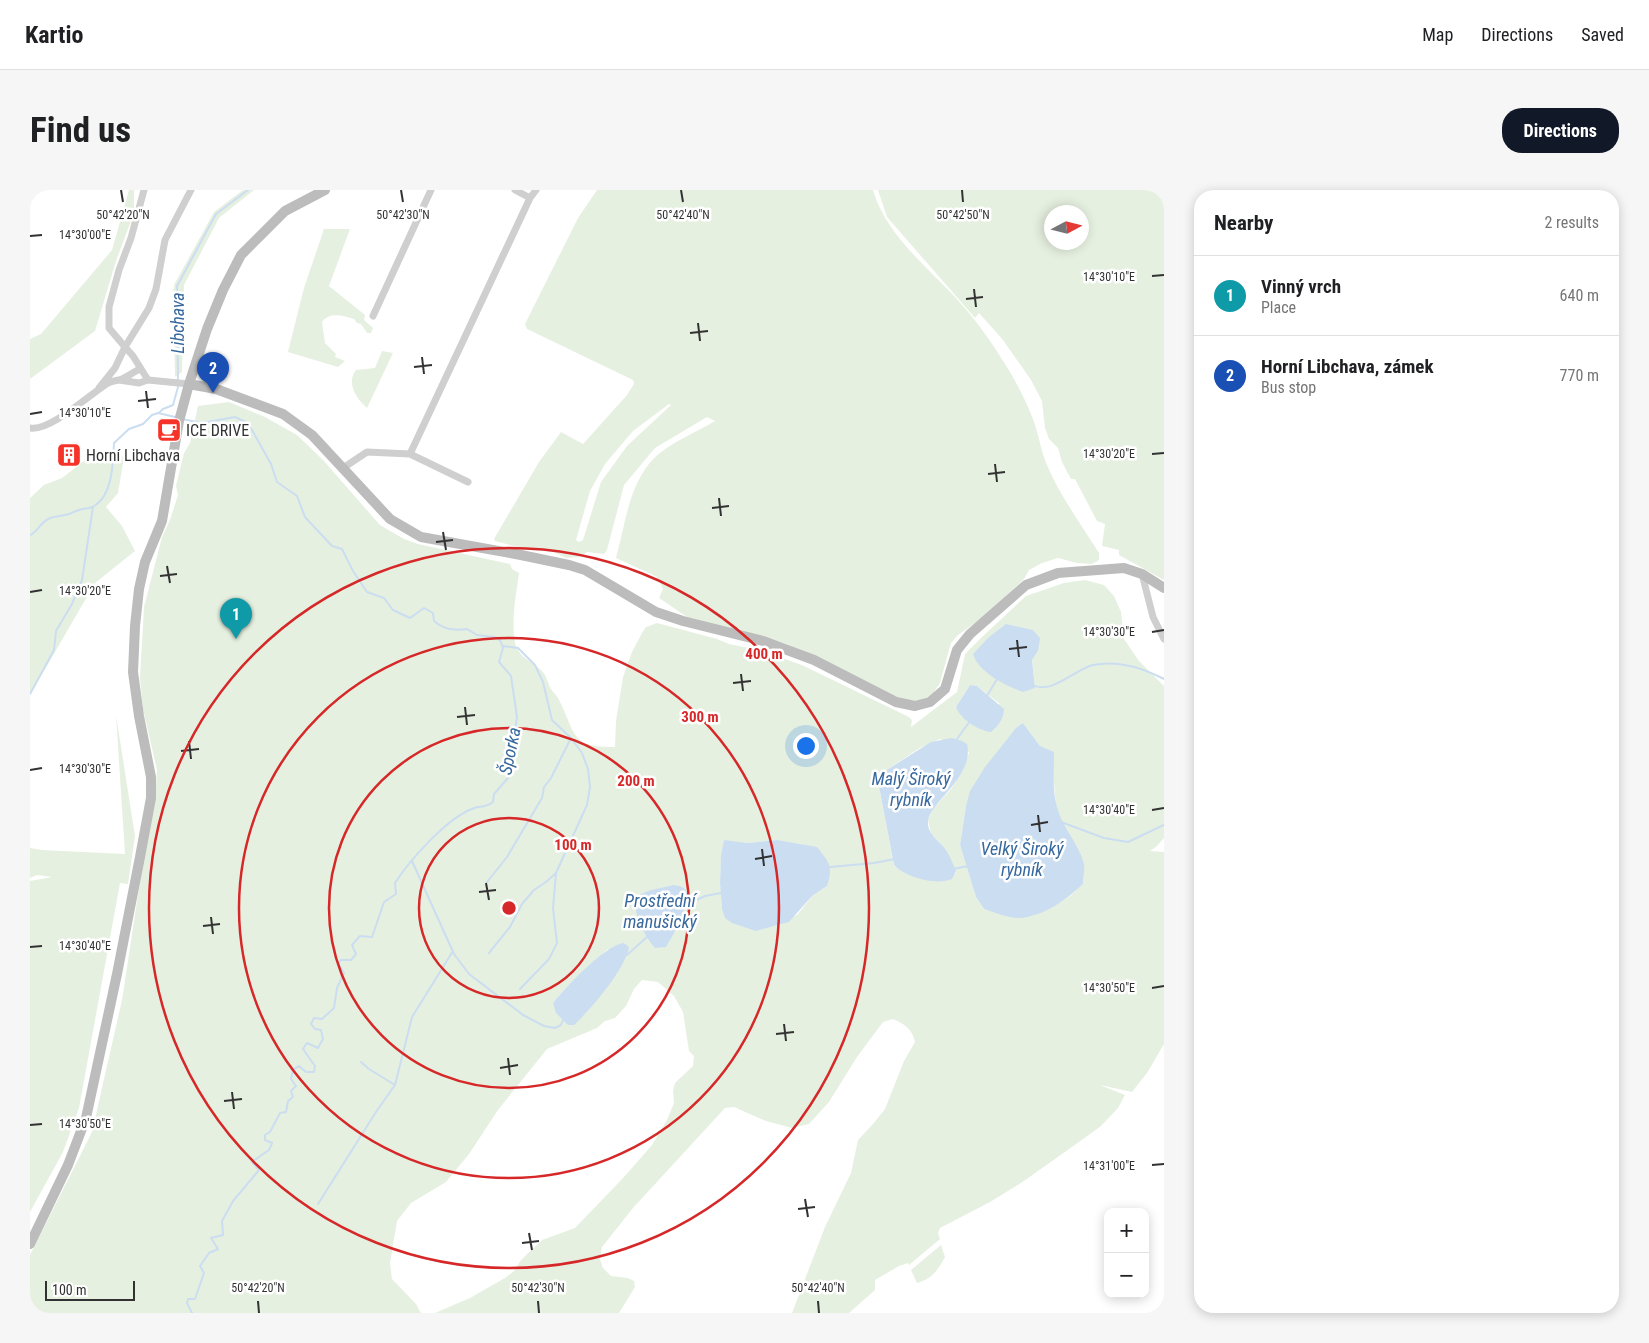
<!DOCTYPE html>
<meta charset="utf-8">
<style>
body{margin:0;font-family:"Roboto Condensed",sans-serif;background:#f6f6f6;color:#202124}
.controls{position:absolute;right:15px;bottom:15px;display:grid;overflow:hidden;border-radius:10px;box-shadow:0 2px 12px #0003}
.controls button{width:45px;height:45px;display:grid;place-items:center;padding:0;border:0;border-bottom:1px solid #e0e0e0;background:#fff;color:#202124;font:25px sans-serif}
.compass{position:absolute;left:1014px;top:15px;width:45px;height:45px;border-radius:50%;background:#fff;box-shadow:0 2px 12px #0003;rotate:83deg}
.scale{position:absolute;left:15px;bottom:12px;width:90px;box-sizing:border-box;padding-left:5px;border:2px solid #323232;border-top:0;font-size:14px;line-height:18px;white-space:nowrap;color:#323232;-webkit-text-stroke:4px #fff;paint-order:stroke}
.you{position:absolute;left:775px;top:555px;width:18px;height:18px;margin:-12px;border:4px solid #fff;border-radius:50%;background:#1a73e8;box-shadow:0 0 0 8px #1a73e833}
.badge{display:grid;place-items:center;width:32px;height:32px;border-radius:50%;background:#111827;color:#fff;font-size:16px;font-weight:700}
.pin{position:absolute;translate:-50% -41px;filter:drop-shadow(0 1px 2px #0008)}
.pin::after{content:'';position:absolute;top:26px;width:18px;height:15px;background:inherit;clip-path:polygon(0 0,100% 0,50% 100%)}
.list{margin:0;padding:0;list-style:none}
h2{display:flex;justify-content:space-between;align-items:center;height:65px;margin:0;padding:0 20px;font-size:21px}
h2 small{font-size:16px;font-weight:400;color:#757577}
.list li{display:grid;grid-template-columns:32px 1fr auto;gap:15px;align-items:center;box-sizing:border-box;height:80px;padding:0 20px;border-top:1px solid #e0e0e0}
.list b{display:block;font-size:19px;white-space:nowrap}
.list p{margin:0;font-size:16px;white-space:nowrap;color:#757577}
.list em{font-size:16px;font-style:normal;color:#757577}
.map{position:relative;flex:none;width:1134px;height:1123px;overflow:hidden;border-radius:20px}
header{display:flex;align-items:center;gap:30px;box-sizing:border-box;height:70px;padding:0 25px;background:#fff;border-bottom:1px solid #e0e0e0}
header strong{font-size:24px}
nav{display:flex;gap:28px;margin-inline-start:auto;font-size:18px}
.intro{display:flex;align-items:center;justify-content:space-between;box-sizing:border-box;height:120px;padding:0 30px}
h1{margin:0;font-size:35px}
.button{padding:12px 22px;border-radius:20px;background:#111827;color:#fff;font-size:18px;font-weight:700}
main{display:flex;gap:30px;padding:0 30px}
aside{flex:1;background:#fff;border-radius:20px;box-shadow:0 2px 12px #0003}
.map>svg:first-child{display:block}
.green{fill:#e6f0e0;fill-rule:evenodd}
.water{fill:#cbddf0}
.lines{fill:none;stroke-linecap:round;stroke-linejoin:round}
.stream{stroke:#cbddf0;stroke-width:2}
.street{stroke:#cfcfcf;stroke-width:7}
.secondary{stroke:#bcbcbc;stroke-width:10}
.ticks{fill:none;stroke:#323232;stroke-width:2}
.ring{fill:none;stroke:#d62828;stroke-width:2.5}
.labels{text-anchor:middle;stroke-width:5;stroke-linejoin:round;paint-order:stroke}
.poi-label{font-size:16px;fill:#323232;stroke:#fff;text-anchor:start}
.water-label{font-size:18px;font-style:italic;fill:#37689e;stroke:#fff}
.ticks-label{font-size:12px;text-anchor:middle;fill:#323232;stroke:#fff;stroke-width:5;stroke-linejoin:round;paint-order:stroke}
.centre{fill:#d62828;stroke:#fff;stroke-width:2.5}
.ring-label{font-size:15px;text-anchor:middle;font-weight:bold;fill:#d62828;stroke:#fff;stroke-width:5;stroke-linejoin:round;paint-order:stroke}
</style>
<header>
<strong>Kartio</strong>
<nav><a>Map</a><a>Directions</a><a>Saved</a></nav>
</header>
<div class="intro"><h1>Find us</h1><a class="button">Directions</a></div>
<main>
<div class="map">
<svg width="1134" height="1123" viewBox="0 0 1134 1123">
<rect width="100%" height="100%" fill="#fff"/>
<path class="green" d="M99,0H104V23L86,71L65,141L0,189V149L11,144L82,60Z
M213,0H224L189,28L154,95L152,182L145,187L143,107L144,95L184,22Z
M567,0H843C857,48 901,79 933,116C949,134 962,153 975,174C985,189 998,215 1004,232C1009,246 1011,261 1017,275C1030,306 1051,334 1069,363V370L1062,374L1047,373L1028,368L1012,373L999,380L994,389L952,428L928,445L921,453L910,493L902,505L891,511L866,510L754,453L657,427L629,408L633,399L627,387L586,368C596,332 600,283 634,260C649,249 668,241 685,231L677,227L625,258L594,295L577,360L574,364L557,362L550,367L536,368L517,359L488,357L465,351L464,349L509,272L531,242L553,254L597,205L604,194L603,190L497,139L495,134L548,28ZM639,214L641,215L597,256L571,292L553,350L549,352L546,350L560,301L575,274L603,241Z
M848,0H1134V390L1089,365V360L1072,356L1075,334L1067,331L1045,289H1041L1032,272L1028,258L1019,249L1015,238L1012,211L1001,190L973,150L949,123L945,128L857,27ZM1022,22H1052V52H1022Z
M294,39H320L299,96L335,125L334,130L343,138L341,143H337L331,134L327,133L324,129C314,126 300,121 292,132L295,153L306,164L305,167L315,171L308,177L258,162L274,98Z
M352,161L363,163L337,218C326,208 316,193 326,180L345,178Z
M199,212L235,227L267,245L293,270L350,335L374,349L388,354L480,374L482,379L489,383C486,405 481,430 485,452C487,467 504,472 513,482C517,487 518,494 521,499C523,502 526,505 528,508C546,542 539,558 585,557L586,531L593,487L602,462L612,443L616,437L627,433L687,449L699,454L734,461L774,476L879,527L882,530L881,537L927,502L935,464L953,446L996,406L1034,393L1055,390L1074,395L1084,406L1091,422L1094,449L1109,471L1134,496V648L1127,656L1120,661L1134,662V854L1117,883L1102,902L1070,895L1095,905L1088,918L1071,936L1056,947L991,993L960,1012L910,1038L908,1043L910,1049L879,1075L878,1073L869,1076L845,1090V1100L819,1123H762L795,1037L821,983L828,950L843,934L855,919L874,871L885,852C882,838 874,834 863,829L853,832L827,867L799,912L779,934L762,938L736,931L704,917L695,918L603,1018L572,1057L570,1069L573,1078L581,1086L598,1088L604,1091L605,1097L589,1123H405L440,1108L475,1088L484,1081L491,1070L512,1050L545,1038L594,987L622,955L637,930L644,913L643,901L645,893L663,876L664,866L659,861L653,822L644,806L628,792L612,790L604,799L596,816L585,828L575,831L567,838L517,859L468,920L439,964L416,992L381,1013L367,1031L360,1073L362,1089L386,1114L391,1123H0V1065L62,942L92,810L119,633L125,612L127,580L113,519L110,488L114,417L132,347L140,330L148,305L146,296L154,263L160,253L168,216ZM997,439L1003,440L1008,461L1002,470L1005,497L951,477ZM940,495L947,496L970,514L932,526L926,517ZM993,533L1010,556L1024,594L1026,616L1032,632L1049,660L1054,676L1053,694L1040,706L1027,714L987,728L954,719L946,707L930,655L936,616ZM910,549L939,562L933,580L921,599L903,619L898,630L901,644L915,658L926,681L925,684L892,689L878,684L864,676L847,586L890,558ZM747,650L757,653L772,654L797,696L782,706L768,724L752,734L740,737L692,719C690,695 689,674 694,651L717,653ZM643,695L656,712L638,753H621L607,724L613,703ZM578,759L588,782L555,824L523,813L535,799Z
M68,260L94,267L88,303L76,317L92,336L105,361L65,393L0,505V308L14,295L32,288Z
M86,525L105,646L98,694L90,693L49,918L33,962L0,1022V691L22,687L7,685L0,688V658L12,660L95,664Z
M911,1055L915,1067C908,1080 902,1089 887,1093L881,1080Z"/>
<path class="water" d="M976,434L1003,440L1010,448L1008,461L1002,470L1005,498L993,502C976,496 948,482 943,464L959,447Z
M940,495L947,496L974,519C974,529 968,536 961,542C949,541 930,529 926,517Z
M993,533L1010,556L1024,562C1024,580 1022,600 1027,617C1032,638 1049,653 1054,674C1055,680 1053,688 1053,694C1036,710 1013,727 988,728C978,728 964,722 954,719L946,707L930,655L936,616L940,601L955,577L986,538Z
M922,548L932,551L937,554C945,589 895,614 898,635C900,647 910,651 916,660C920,666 923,674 926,681L922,689C907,696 875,687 864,675L847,586L901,552Z
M694,650L717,653L747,650L787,657C800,673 803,677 797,696L782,706L759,732L726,741L702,733L695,728L692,719L690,693L691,665Z
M643,695C649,696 653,696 656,701C662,711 642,748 636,757L625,758C615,746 604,726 605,709C612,700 632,698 643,695Z
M593,753L597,755L599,758C593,782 562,818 544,835H538L526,823L523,813C537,796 573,757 593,753Z"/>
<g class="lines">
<path class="stream" d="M129,223L133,219L143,215L148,197L147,96L186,24L218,0
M152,229L172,233L205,227L216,232L222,240L241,274L247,292L267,306L275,327L302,356L312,359L323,381L337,402L354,408L363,420L380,428L394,418L403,423L404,431C413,439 425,441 437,439L447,445L464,447L470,450L473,458L469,472L481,486L487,527L478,588L464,604L463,612C454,619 450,615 442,619C417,628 379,671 365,693L366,704L354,712L342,747L330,746L322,755L326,764L321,770H311L308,773L314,783L307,798L304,818L292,829L284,828L281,834L285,839L291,840L293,849L288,858L277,853L273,859L285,876L284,882H276L269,876L263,880L261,889L266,896L261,901L263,907L258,911L256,922L250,923L240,942L235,945V950L242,953L239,960L222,972L229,980L203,1011L192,1031L193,1045L181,1048L188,1059L179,1063L170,1076L174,1083L165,1109H158L157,1113L162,1123
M0,345C8,342 9,333 20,328C26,326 32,326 39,324C42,323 45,321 49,320C54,318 60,319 64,316C83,305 83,272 84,253L99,239L113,234L122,225L128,223L145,227
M473,456L488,458L505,475L513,492L522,530L541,548L552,563L558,579L560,597L557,615L526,683L523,718L527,753L519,769L490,799
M1003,495C1021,505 1044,480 1063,475C1087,470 1113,478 1134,489
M0,504L24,460L26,441L42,414L52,390L63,317
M957,506L967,489
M927,549L940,531
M1031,632L1074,648L1098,652L1134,635
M382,671L424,764L439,784L493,825L514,836L525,838L531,835L533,830
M800,677L844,673L865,669
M923,679L938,676
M457,692L477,667L512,608L514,597L521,588L541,548
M654,716L675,706L691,703
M459,763L480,737L492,714L504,700L516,692L526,683
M597,765L618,746
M331,872L339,879L365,895
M288,1014L346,922L365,895L382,827L423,761"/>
<path class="street" d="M485,0L500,8
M343,126L401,0
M89,190L109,193L118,190
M159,194L118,190L103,166L95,157L119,118L126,99L135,50L161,0
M69,198L85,178L95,157L79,138V117L89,80L101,48L114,0
M0,238C20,242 60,204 78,193C82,191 84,191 89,190C96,188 103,182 110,179
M380,264L438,292
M313,278L337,262L380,264L500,8L506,0
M1112,384L1123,427L1134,449"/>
<path class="secondary" d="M159,194L186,199L253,224L282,245L360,329L391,347L491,365L539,375L555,380L626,422L653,431L733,451L784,470L866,512L885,516L900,512L915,499L927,460L940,444L996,395L1028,383L1094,378L1112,384L1134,398
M0,1054L38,975L56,928L87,784L110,667L121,608V587L109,526L103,482L105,436L109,399L115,372L132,331L149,231L159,194L177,139L193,100L211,65L255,21L295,0"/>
</g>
<path class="ticks" d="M91,0L93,12M371,0L373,12M651,0L653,12M932,0L933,12M0,46L12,45M1122,86L1134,85M944,99L946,117M936,109L953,107M668,133L670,151M660,143L678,141M392,167L394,184M384,177L402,175M116,201L118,218M108,211L126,209M0,224L12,222M1122,264L1134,263M965,274L967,292M958,284L975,282M689,308L691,326M682,318L699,316M413,342L416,360M406,352L423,350M137,376L140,393M130,386L147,384M0,402L12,400M1122,442L1134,440M987,450L989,467M979,459L997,457M711,484L713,501M703,493L721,491M435,517L437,535M427,527L445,525M159,551L161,569M151,561L169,559M0,580L12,578M1122,620L1134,618M1008,625L1010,642M1001,635L1018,632M732,659L734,676M725,669L742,666M456,693L459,710M449,702L466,700M181,727L183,744M173,736L190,734M0,757L12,756M1122,798L1134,796M754,834L756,851M746,844L764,842M478,868L480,885M470,878L488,875M202,902L204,919M194,911L212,909M0,935L12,934M1122,975L1134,974M775,1009L778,1027M768,1019L785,1017M499,1043L502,1060M492,1053L509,1051M228,1111L229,1123M508,1111L509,1123M788,1111L789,1123"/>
<g class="ring">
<circle cx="479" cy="718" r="90"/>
<circle cx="479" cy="718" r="180"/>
<circle cx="479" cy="718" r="270"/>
<circle cx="479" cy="718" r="360"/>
</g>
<defs>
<symbol id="cafe-square" viewBox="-11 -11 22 22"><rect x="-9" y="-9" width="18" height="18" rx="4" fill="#f63328" stroke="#fff"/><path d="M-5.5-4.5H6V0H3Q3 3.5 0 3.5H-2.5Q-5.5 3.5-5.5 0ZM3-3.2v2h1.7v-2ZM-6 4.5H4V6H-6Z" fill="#fff"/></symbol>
<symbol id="building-square" viewBox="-11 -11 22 22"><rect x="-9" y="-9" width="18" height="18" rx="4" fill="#f63328" stroke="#fff"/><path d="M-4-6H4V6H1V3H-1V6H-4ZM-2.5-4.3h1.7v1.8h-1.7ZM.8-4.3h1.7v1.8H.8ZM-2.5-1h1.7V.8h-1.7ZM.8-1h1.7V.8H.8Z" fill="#fff"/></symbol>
</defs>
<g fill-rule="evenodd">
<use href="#cafe-square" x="125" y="226" width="28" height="28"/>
<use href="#building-square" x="25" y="251" width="28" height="28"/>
</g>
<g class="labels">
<g class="poi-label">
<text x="156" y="246">ICE DRIVE</text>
<text x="56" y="271">Horní Libchava</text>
</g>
<g class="water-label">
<text transform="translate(148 133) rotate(-90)" y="6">Libchava</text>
<text transform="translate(480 561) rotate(-78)" y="6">Šporka</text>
<text x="881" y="595">Malý Široký<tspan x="881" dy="21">rybník</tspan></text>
<text x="992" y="665">Velký Široký<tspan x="992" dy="21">rybník</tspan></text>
<text x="630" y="717">Prostřední<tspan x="630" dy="21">manušický</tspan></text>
</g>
</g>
<g class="ticks-label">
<text x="93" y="29">50°42'20"N</text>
<text x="373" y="29">50°42'30"N</text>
<text x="653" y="29">50°42'40"N</text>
<text x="933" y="29">50°42'50"N</text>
<text x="55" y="49">14°30'00"E</text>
<text x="1079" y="91">14°30'10"E</text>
<text x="55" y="227">14°30'10"E</text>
<text x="1079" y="268">14°30'20"E</text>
<text x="55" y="405">14°30'20"E</text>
<text x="1079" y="446">14°30'30"E</text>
<text x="55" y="583">14°30'30"E</text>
<text x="1079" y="624">14°30'40"E</text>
<text x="55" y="760">14°30'40"E</text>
<text x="1079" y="802">14°30'50"E</text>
<text x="55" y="938">14°30'50"E</text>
<text x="1079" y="980">14°31'00"E</text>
<text x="228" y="1102">50°42'20"N</text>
<text x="508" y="1102">50°42'30"N</text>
<text x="788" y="1102">50°42'40"N</text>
</g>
<circle cx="479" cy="718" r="8" class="centre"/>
<g class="ring-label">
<text x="734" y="469">400 m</text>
<text x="670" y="532">300 m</text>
<text x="606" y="596">200 m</text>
<text x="543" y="660">100 m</text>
</g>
</svg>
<div class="controls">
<button>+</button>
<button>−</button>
</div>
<svg class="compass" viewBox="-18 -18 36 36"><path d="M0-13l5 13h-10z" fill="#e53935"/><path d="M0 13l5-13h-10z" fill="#757577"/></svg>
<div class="scale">100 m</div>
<div class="you"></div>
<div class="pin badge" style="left:206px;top:449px;background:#0f9aa8">1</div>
<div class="pin badge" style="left:183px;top:203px;background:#1a4fb4">2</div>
</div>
<aside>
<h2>Nearby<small>2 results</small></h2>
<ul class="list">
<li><span class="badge" style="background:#0f9aa8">1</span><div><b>Vinný vrch</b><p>Place</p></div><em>640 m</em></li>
<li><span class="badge" style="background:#1a4fb4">2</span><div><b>Horní Libchava, zámek</b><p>Bus stop</p></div><em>770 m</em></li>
</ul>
</aside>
</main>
